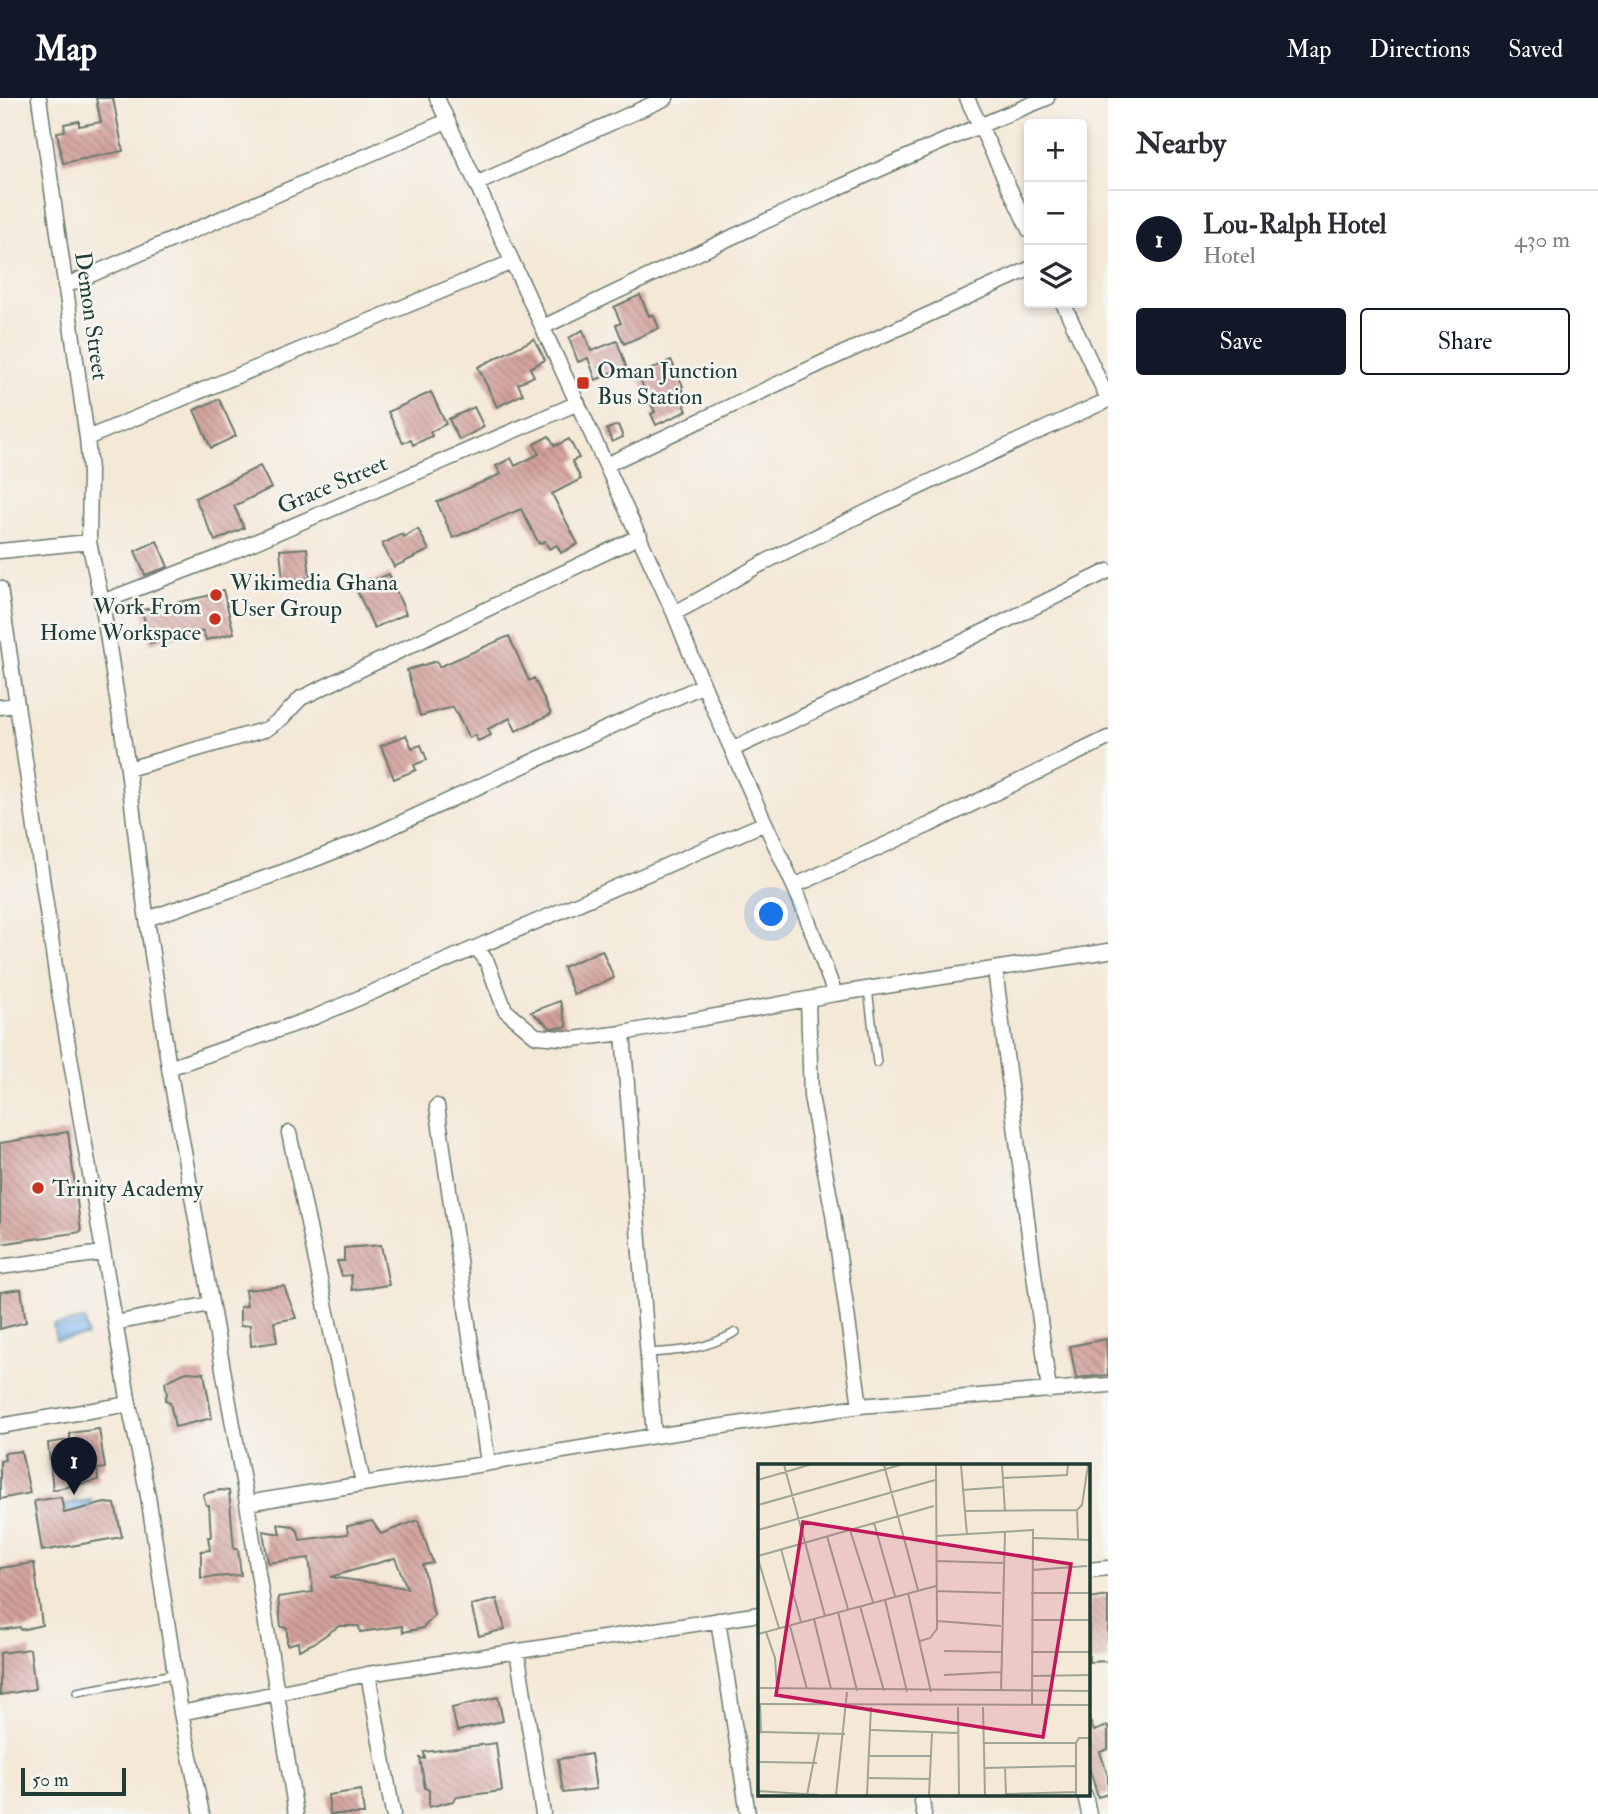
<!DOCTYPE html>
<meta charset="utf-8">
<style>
body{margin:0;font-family:"IM FELL Double Pica",serif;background:#f7f7f7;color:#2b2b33}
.controls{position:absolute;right:21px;top:21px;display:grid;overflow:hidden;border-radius:7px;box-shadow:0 4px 10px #0003}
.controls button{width:63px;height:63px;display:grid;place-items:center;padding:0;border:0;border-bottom:2px solid #e1e1e2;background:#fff;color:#2b2b33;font:35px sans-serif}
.scale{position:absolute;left:21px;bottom:18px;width:105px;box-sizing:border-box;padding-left:7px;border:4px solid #1f3d34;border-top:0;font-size:19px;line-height:24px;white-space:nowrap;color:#1f3d34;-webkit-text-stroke:5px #f6f6f2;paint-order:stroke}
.you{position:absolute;left:772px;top:817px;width:24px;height:24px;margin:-18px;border:5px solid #fff;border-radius:50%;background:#1a73e8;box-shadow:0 0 0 10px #1a73e833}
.badge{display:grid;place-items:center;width:46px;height:46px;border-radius:50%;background:#111827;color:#fff;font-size:23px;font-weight:700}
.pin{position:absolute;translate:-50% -58px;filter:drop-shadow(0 2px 4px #0008)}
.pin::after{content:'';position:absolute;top:37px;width:24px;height:21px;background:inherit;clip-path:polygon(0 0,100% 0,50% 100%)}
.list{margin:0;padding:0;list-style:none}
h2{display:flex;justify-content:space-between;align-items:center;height:91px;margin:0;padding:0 28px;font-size:30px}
h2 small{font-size:23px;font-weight:400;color:#7c7c81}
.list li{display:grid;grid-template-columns:46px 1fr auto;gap:21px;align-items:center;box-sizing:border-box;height:98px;padding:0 28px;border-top:2px solid #e1e1e2}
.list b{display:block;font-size:26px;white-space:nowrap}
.list p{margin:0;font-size:23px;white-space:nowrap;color:#7c7c81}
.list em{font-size:23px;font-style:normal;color:#7c7c81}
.actions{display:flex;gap:14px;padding:21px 28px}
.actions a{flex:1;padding:16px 0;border:2px solid #111827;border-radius:7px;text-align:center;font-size:24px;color:#111827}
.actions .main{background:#111827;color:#fff}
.icon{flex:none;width:38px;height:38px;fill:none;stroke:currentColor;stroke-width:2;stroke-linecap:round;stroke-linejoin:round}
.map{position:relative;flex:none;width:1108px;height:1716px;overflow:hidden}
header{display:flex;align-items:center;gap:42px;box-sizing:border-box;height:98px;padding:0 35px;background:#111827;color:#fff}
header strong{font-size:33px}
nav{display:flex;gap:38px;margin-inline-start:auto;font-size:24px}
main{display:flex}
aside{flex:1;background:#fff}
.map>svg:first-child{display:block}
.water{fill:url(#water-rules);stroke:#517a92;stroke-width:2}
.building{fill:url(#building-back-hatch);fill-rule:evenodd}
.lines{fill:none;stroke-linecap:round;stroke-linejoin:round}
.service-casing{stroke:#6a796d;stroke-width:10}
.minor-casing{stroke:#6a796d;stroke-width:17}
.service{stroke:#fff;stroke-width:7}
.minor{stroke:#fff;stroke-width:14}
.poi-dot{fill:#c8321e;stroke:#f6f6f2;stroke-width:2.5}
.labels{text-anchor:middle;stroke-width:5;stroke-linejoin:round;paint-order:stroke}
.street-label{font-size:23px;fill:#1f3d34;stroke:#f6f6f2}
.poi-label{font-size:23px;fill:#1f3d34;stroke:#f6f6f2;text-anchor:start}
.inset-road{fill:none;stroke:#9fa496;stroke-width:2}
.view{fill:#c2185b;fill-opacity:0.15;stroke:#c2185b;stroke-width:3.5}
.inset-edge{fill:none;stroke:#1f3d34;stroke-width:3.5}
</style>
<header>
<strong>Map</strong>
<nav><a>Map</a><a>Directions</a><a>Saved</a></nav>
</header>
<main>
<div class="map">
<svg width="1108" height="1716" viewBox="0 0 1108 1716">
<defs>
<pattern id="water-rules" width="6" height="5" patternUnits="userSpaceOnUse" patternTransform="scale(1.75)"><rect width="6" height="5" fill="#83b8f1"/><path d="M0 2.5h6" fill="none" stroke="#6b97c4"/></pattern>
<pattern id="building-back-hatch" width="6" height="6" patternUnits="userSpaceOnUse" patternTransform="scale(1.75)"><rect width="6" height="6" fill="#d3a09b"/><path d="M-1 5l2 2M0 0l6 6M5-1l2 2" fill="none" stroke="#ab847f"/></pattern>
</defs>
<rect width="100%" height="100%" fill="#f6f6f2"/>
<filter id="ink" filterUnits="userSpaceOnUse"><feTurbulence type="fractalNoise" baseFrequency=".0143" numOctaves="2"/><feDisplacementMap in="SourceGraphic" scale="14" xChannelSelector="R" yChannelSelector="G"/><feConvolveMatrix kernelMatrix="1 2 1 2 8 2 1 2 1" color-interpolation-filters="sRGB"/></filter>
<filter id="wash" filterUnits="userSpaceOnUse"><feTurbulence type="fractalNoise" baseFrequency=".00686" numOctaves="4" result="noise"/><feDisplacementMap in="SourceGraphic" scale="28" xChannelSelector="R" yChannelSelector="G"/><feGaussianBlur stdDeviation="1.57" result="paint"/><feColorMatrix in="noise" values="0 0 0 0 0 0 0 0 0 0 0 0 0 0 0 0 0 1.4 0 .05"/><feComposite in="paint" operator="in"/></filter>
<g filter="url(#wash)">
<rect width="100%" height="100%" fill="#f4e8d7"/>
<path class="water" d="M85,1222L87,1238L56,1242L53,1227Z
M91,1402L94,1415L67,1421L65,1406Z"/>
<g id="blocks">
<path class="building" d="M96,0H113L123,53L63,65L57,34L65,33L64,26L79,23V28L101,24Z
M640,197L649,218L653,216L659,230L624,246L616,227L621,225L614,209Z
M583,232L591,253L617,243L626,268L596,282L588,260L578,264L569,240Z
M534,241L545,262L530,270L534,278L518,286L523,296L497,309L478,269Z
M671,262L683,288L681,289L685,298L681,300L687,313L656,327L651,316L655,314L638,277Z
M431,294L446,326L430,334L432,338L413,347L411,342L403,345L388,314Z
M219,301L236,338L211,350L194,312Z
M474,309L484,329L459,342L449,321Z
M618,327L623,339L612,344L607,331Z
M549,338L555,348L569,341L579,360L572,363L581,381L552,396L578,446L561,455L557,447L549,451L545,443L539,446L521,411L453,440L437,404L501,376L496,368L511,360L515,368L539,356L534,346Z
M260,368L271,390L234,408L244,430L215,443L195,400Z
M418,431L429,452L394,469L382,446L402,436L404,439Z
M157,443L168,469L145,477L135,453Z
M307,450L310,480L283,482L280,452Z
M389,476L406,516L374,530L356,490Z
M223,492L234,535L206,542L203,533L150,545L142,512L212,497V495Z
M509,538L529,583L534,580L551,616L516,633L510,620L488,631L491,637L478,643L474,637L469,640L453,609L420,618L407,572L437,563L439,569Z
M406,637L412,650L421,647L427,662L414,667L416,672L394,681L381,648Z
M602,852L614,880L574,897L563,869Z
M560,903L567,929L551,930L531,914Z
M68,1034L81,1134L0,1146V1045Z
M381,1147L389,1187L352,1192L351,1177L342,1178L337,1163H344V1150Z
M284,1188L296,1220L274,1224L277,1244L251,1248L250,1227L240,1228V1209L247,1208L245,1192Z
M21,1191L26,1224L0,1231V1194Z
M1106,1241L1108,1277L1076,1280L1070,1248Z
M186,1274L204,1275L212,1320L175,1329L170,1304L165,1302L167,1296L165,1284Z
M99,1331L105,1370L97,1371L98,1382L53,1392L48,1345L70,1342V1335Z
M21,1353L30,1395L0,1401V1363L5,1362L4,1355Z
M220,1392L229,1393L234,1451H238L241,1477L201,1480V1453L210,1452L208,1439H211L209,1407H206L203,1396Z
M61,1399L64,1415L105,1405L115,1406L122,1439L42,1453L34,1403Z
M418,1422L433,1465L423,1467L434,1518L423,1530L403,1534L402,1528L360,1534L359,1528H339L314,1545L299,1552L298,1544L287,1547V1530L281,1529L278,1499L313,1494L309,1460L268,1465L263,1433L280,1436L278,1426L293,1428L298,1433L300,1442L348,1436L347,1428L372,1423L381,1436ZM395,1460L407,1490L331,1479Z
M34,1465L42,1527L21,1532L20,1529L0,1532V1470Z
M1108,1498V1563L1089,1564V1501Z
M497,1501L505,1531L479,1538L471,1507Z
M30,1551L35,1591L0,1597V1555Z
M498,1599L503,1623L457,1633L452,1610Z
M1091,1625L1094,1633L1108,1628V1651L1100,1654L1108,1678V1696L1098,1699L1089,1669V1626Z
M496,1645L502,1693L457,1699L453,1703L429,1709V1692L425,1690L420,1660L425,1661L424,1654Z
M591,1656L596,1691L563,1695L558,1661Z
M361,1692L364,1716H330L328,1697Z"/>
</g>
</g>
<g filter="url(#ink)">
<use href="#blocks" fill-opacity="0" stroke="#6a796d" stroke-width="2"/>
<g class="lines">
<defs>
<path id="service" d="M868,891L877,965
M648,1255C683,1253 706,1251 736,1234
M77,1594L174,1576"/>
<path id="minor" d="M39,0L87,340L90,373L89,444L102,504L128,671L140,775L169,970L247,1405L296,1716
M437,0L674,515C710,607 752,696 793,786C809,821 821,860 835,896
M967,0L1029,132
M476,86L666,0
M65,188L447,23
M1063,205L1108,301
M543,229C710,149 876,69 1047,0
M87,340L512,164
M606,367L824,264L1029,171
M0,453L89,444
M0,490L57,882L129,1306L148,1398L181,1615L202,1716
M102,504L220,459L578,305
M674,515C707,499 738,478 771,461C882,405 995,353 1108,302
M0,609L16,607
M733,651L952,549L1108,473
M128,671L267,631L282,620L301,600L640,438
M794,788L929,727L1108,640
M147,821L285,773L366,741L538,661L702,588
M477,850L487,864L505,912L536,938L573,941L623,935L835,896L1108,853
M995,871L1049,1293
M808,902L811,998L833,1116L860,1308
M623,935L654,1338
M169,970L315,919L765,725
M437,1008L488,1365
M289,1035L363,1385
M0,1169L103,1155
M115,1225L210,1206
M0,1328L129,1306
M247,1405L654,1338L860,1308L1108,1287
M1089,1472L1108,1470
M718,1522L748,1716
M517,1553L543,1716
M368,1576L393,1716
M181,1615L368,1576L760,1516
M921,1697L924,1716
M1085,1697L1089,1716"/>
</defs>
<use href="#service" class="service-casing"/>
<use href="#minor" class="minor-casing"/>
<use href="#service" class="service"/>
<use href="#minor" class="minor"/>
</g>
</g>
<g class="poi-dot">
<rect x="576" y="278" width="14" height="14" rx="3.5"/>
<circle cx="216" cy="497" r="7"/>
<circle cx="215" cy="521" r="7"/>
<circle cx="38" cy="1090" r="7"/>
</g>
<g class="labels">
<g class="street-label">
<text transform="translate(92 218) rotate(82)" y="8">Demon Street</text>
<text transform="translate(332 386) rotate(-23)" y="8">Grace Street</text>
</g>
<g class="poi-label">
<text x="597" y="280">Oman Junction<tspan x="597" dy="26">Bus Station</tspan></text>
<text x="230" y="492">Wikimedia Ghana<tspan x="230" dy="26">User Group</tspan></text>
<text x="201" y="516" text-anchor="end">Work From<tspan x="201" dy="26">Home Workspace</tspan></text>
<text x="52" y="1098">Trinity Academy</text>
</g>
</g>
<g transform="translate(758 1366)">
<rect width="332" height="332" fill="#f4e8d7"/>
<path class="inset-road" d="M26,1L67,152M126,1L160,126M203,1L209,71M244,1L247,47M245,14L309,11L310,1M0,16L51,1M204,26L245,23M0,41L142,1M207,47L319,46M116,59L137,132M0,66L177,16M92,66L115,138M69,72L90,145M178,72L275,66L274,242M276,74L333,76M320,75L319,46L324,41L330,1M23,85L43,158M0,92L176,42M0,95L21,164M178,97L245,99M274,106L329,102M178,127L243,129M150,129L173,228M273,129H333M127,136L149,228M102,142L126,227M80,148L99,227M56,155L73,225M273,156H333M179,157L243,162M32,162L49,225M8,168L17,194L19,224M0,170L178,122M162,177L172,174L179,165L178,1M186,187L243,188M273,188H333M186,211L243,208M273,212L333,211M0,224L333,227M243,227L247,68M0,240L333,241M2,240L3,268M200,243L201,331M225,243L227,331M113,266L200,269M0,268L87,270M332,274L333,250M225,279H318M112,292H172M0,298L59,299M226,304L317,302M247,304L248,330L318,328M111,314L171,315M0,327L61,331M49,331L61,270M78,331L89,228M109,331L113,243M171,331L174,269M318,331V279L321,274H333"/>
<path class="view" d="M45,58L313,100L285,273L18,231Z"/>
<rect width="332" height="332" class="inset-edge"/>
</g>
</svg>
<div class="controls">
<button>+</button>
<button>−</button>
<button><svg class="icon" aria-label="layers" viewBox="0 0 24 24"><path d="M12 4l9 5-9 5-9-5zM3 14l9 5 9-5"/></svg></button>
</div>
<div class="scale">50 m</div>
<div class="you"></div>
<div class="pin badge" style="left:74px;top:1397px">1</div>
</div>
<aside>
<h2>Nearby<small></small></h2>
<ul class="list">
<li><span class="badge">1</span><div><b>Lou-Ralph Hotel</b><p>Hotel</p></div><em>430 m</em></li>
</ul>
<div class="actions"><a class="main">Save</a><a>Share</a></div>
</aside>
</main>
